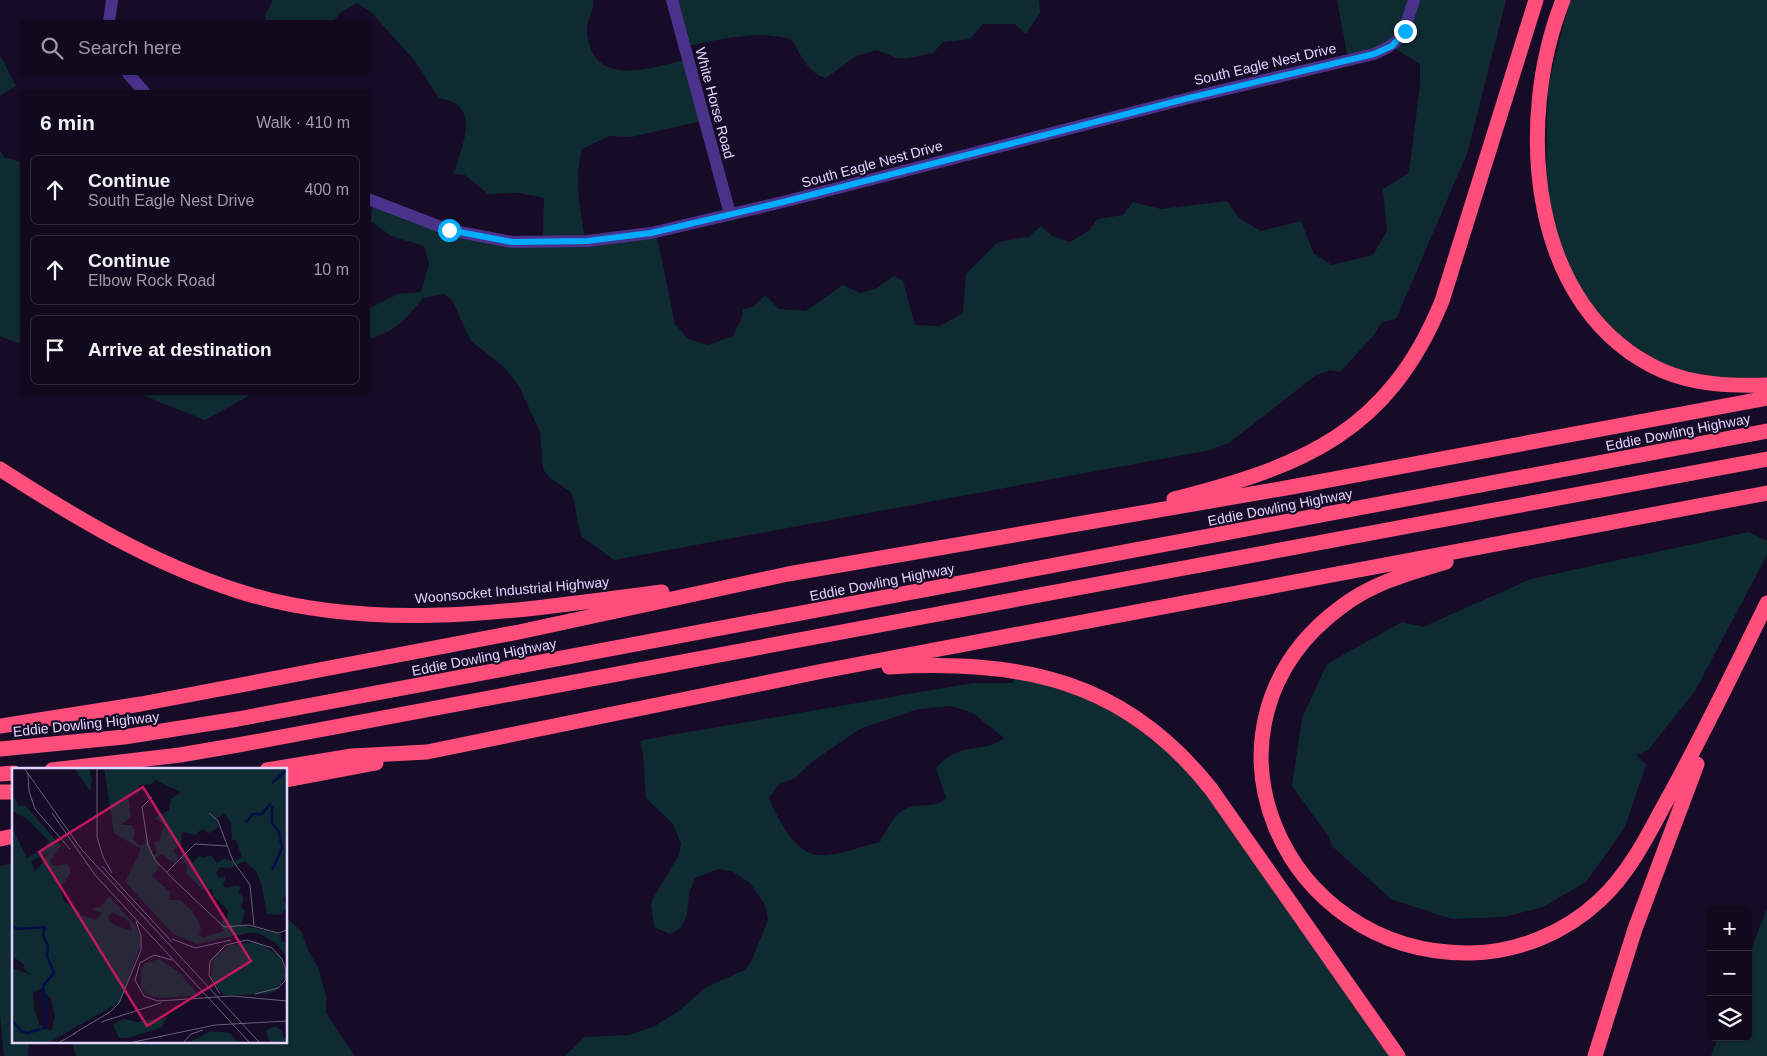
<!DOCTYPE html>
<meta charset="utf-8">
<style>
body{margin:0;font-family:Helvetica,sans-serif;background:#1e172a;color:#f1f3f6}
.controls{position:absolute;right:15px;bottom:15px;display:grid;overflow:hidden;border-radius:8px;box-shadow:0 1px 4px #0004}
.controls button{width:45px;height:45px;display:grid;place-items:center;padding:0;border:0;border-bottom:1px solid #302a3b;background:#11091d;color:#f1f3f6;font:25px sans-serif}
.stop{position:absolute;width:15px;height:15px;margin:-11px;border:4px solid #00acfe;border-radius:50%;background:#fff}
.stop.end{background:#00acfe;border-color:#fff;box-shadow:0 1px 5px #0008}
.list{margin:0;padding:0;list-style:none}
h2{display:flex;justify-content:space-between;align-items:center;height:65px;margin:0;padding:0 20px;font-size:21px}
h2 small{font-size:16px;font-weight:400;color:#9c9aa4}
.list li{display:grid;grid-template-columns:32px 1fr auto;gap:15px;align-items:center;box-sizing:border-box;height:70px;margin:0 10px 10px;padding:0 10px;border:1px solid #302a3b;border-radius:8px}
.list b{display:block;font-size:19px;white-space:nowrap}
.list p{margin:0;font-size:16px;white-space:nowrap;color:#9c9aa4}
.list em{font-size:16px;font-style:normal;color:#9c9aa4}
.icon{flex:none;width:28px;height:28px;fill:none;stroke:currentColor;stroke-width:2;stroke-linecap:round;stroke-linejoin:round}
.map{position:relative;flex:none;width:1767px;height:1056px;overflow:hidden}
.search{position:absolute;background:#11091d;box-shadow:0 1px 4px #0004;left:20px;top:20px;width:350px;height:55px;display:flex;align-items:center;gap:12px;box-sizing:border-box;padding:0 18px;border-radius:8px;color:#9c9aa4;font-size:19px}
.panel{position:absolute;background:#11091d;box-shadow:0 1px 4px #0004;left:20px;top:90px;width:350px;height:305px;border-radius:8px}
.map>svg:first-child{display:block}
.green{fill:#0f2b32;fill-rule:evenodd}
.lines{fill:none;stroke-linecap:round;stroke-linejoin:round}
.minor{stroke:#4a328b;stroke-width:12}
.highway{stroke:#ff4e7b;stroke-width:15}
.route{stroke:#00acfe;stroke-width:6}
.labels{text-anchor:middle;stroke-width:4.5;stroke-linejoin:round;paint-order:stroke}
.street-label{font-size:14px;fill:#e2d3ff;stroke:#170c27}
.inset-river{fill:none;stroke:#040e48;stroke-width:2.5}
.inset-road{fill:none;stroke:#685c7d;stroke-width:1}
.view{fill:#c2185b;fill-opacity:0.15;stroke:#c2185b;stroke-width:2.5}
.inset-edge{fill:none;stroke:#e2d3ff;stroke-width:2.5}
</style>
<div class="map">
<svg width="1767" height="1056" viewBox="0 0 1767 1056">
<rect width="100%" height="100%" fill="#170c27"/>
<path class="green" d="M273,0H593C595,12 585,20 587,33C593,89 649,68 686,60L702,121L631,137L609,136L582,149C574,178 580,210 585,239L656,232L675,324L688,339L709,345L733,336L741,320L743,309L753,307L765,295L779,309L806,311L843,285L860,293L877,288L894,276L903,281L915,325L940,326L963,313L966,274L998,242L1028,237L1041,226L1052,236L1070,242L1090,230L1097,219L1123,215L1133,202L1161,209L1227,201L1239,218L1261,231L1301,221L1314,254L1332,265L1373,255L1387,231L1383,189L1409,173L1420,85V64L1389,45L1348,58L1337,0H1506L1468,151L1396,319L1382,322L1373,336L1340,372L1330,370L1315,376L1229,443L1210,450L614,560L581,536L572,493L549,477L543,469L540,432L519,386L505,368L471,341L452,300L444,294L423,298C405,320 397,331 368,339V309L398,294L421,292L429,264L424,246L391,236L371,221L373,200L447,231L511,242L543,237L544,198L519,193L488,194L465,175L454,174C462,143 483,105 439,98L415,61L371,12L357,3L341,12L333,22H266L265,15Z
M670,0H1039L1040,13L1026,34L1015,24H983L970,39L943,42L933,53L908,58H897L877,50L856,56L826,78C809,74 800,54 792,40C759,29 717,40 684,47Z
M1570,0H1767V385L1680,374L1613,333L1570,274L1555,230L1546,176L1548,86Z
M0,55L16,86L0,96Z
M0,151L5,158L22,162V345L0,336Z
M137,393H254L205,420Z
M1749,532L1767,541V555L1695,691L1648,750L1636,755L1646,765L1625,827L1601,861L1586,882L1543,907L1504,917L1452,919L1391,899L1332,846L1329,837L1292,786L1302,718L1327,664L1402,622L1423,627L1531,579Z
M1016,675L1077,690L1164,737L1400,1056H565L585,1037L629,1035L655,1026L680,1010L705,988L745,970L751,962L768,920L765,905L750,883L732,871L718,869L695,878L689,893L687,915L681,928L670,934L654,927L651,902L679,855L681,843L673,824L646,798L643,754L640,742L643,740L973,683H1013ZM951,706L973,713L1004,738C981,755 960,740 936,768L946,798C936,809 920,803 907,808C893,814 887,830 880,842C863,846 834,857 818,855C794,853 777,817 769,798L779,784L795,778L813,761L860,729L918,709Z
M14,863V1042H29L28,1056H4L0,1015V866Z
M1767,908V1056H1711L1718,1037H1748V958Z
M286,917L301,931L309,952L318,967L326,996V1013L355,1056H76L72,1042H286Z"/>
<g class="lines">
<path class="minor" d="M672,0L730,214
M109,22L112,0
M127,72L144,92
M368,199L449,230L512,242L587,241L651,233L783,202L1185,99L1374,54C1407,40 1403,31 1414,0"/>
<path class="highway" d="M1563,0C1515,121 1527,311 1663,371C1695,385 1732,386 1767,385
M0,469C76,518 151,563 238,591C374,635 523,610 662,592
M1174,499C1303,466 1388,433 1442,301L1536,0
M1446,562C1409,573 1372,583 1341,607C1181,725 1281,956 1471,953C1518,952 1565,933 1600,900C1627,875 1645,841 1662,809C1700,742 1733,672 1767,603
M889,667C1021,659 1125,680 1211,789L1398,1056
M0,726L141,704L519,632L788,574L1286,488L1767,398
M0,749L124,737L238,719L1767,431
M52,770L180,755L238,745L1767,459
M267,770L352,756L427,752L823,671L1767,493
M0,774L14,773
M286,780L376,763
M0,792H14
M0,839L14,836
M1595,1056L1635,929L1697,764"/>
</g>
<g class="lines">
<path class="route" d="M449,230L512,242L587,241L651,233L783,202L1185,99L1374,54L1392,46L1405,31"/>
</g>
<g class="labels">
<g class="street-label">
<text transform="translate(1265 64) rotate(-13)" y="5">South Eagle Nest Drive</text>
<text transform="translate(715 103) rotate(75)" y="5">White Horse Road</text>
<text transform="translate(872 164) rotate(-15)" y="5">South Eagle Nest Drive</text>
<text transform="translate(1678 432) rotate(-11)" y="5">Eddie Dowling Highway</text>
<text transform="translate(1280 507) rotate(-11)" y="5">Eddie Dowling Highway</text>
<text transform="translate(882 582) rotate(-11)" y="5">Eddie Dowling Highway</text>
<text transform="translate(512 590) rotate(-5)" y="5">Woonsocket Industrial Highway</text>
<text transform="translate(484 657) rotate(-11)" y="5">Eddie Dowling Highway</text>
<text transform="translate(86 724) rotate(-6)" y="5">Eddie Dowling Highway</text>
</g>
</g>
<g transform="translate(12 768)">
<rect width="275" height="275" fill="#170c27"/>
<path d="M62,0H77L80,12L78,23ZM92,0H275V126L271,130L275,140L269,147L255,146L249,115L244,103L233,93L218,100L208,99L204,105L207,110L214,109L211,117L214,120L225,117L229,119L226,124L232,130L229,139L233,143L229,157L269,166V173L275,175V189L264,175L246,165H235L185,176L161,166L113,114L129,81L102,65ZM143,12L169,24L159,31L157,42L142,50L152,56L148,72L142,74L145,85L141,87L134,68L133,76L128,78L121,71L123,64L120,57H109L119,49L116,28L123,26L128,17L140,16ZM212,45L219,55L220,72H224L230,89L221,94L213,90L205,95L199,87L191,90L187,88L181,95L173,84L168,89L175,98L174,105L191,122L200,121L201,128L216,142V148L208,155L212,163L190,170L187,166L189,161L186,152L180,143L168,132H156L158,124L140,108L148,98L143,91L150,86L162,96L167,90L161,82L169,76L170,64L183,67L190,61L197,65L207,59L204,52ZM3,29L6,38L13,37L49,78L38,94L42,98L55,96L58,99V106L48,120L52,133L70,147L84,152L90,145L80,141L90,138L97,128L123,157L130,173L108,234L36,275H0V200L19,207L11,200L13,197L0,188V60L15,90L32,80L37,73L14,50L0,43V31ZM35,85L31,95L23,103L19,93ZM100,144L117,153L120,163L102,157L96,150ZM30,220L39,231L43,249L39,263L28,257L22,241L21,225ZM245,174L268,188L275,206L264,223L259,225L213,228L199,212L200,190L218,177ZM147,191L168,205L186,227L149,230L136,227L129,219V202L133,195ZM155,249L149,260L115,270H107L101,257L111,251L125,254ZM262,258L270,263L272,270L275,269V275H260L256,270L254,263ZM199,263L218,265L226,275H176Z" fill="#0f2b32" fill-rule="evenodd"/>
<path class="inset-river" d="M260,15L275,2M260,38V55L267,64L270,80L260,102M234,54L241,46H250L259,35M0,157L5,161L33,159L31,167L36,178L35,188L42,205L31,218L35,245L33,260L15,265L9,263L0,252"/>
<path class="inset-road" d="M12,0L70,82L248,275M85,0V69L91,89L100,105M16,5L17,23L23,41L58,81M140,29L130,39L136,77L143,92L159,109L212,159L237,157L266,165L275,162M40,45L83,107L238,275M197,45L206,53L221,93L238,117L242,157M90,98L160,174M155,104L183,76L215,78M160,171L183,180L219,172M160,192L142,187L128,195L123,212L132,228L146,233L220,228L275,233M208,226L197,207L198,193L214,177L235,172L260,180L270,191L274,202L273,213L266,220L243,226M89,254L149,235M61,266L98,244L107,235L129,182V168L124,153M46,275L64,265M117,275L203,257L275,253M171,275L179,266L191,262"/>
<path class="view" d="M131,19L239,193L135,258L27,84Z"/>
<rect width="275" height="275" class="inset-edge"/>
</g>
</svg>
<div class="controls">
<button>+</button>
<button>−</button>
<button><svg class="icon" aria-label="layers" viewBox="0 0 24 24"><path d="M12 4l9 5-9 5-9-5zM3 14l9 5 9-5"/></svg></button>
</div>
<div class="stop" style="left:449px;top:230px"></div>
<div class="stop end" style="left:1405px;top:31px"></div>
<div class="search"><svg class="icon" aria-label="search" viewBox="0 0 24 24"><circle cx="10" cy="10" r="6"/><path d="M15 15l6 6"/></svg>Search here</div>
<section class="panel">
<h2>6 min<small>Walk · 410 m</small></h2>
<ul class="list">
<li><svg class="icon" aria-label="ahead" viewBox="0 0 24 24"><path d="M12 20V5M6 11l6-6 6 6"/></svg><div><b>Continue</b><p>South Eagle Nest Drive</p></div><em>400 m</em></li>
<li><svg class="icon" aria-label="ahead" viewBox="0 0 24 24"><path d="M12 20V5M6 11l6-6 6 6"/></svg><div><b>Continue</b><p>Elbow Rock Road</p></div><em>10 m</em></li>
<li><svg class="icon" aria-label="arrive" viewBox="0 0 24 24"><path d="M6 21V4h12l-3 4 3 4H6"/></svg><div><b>Arrive at destination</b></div></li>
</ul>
</section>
</div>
